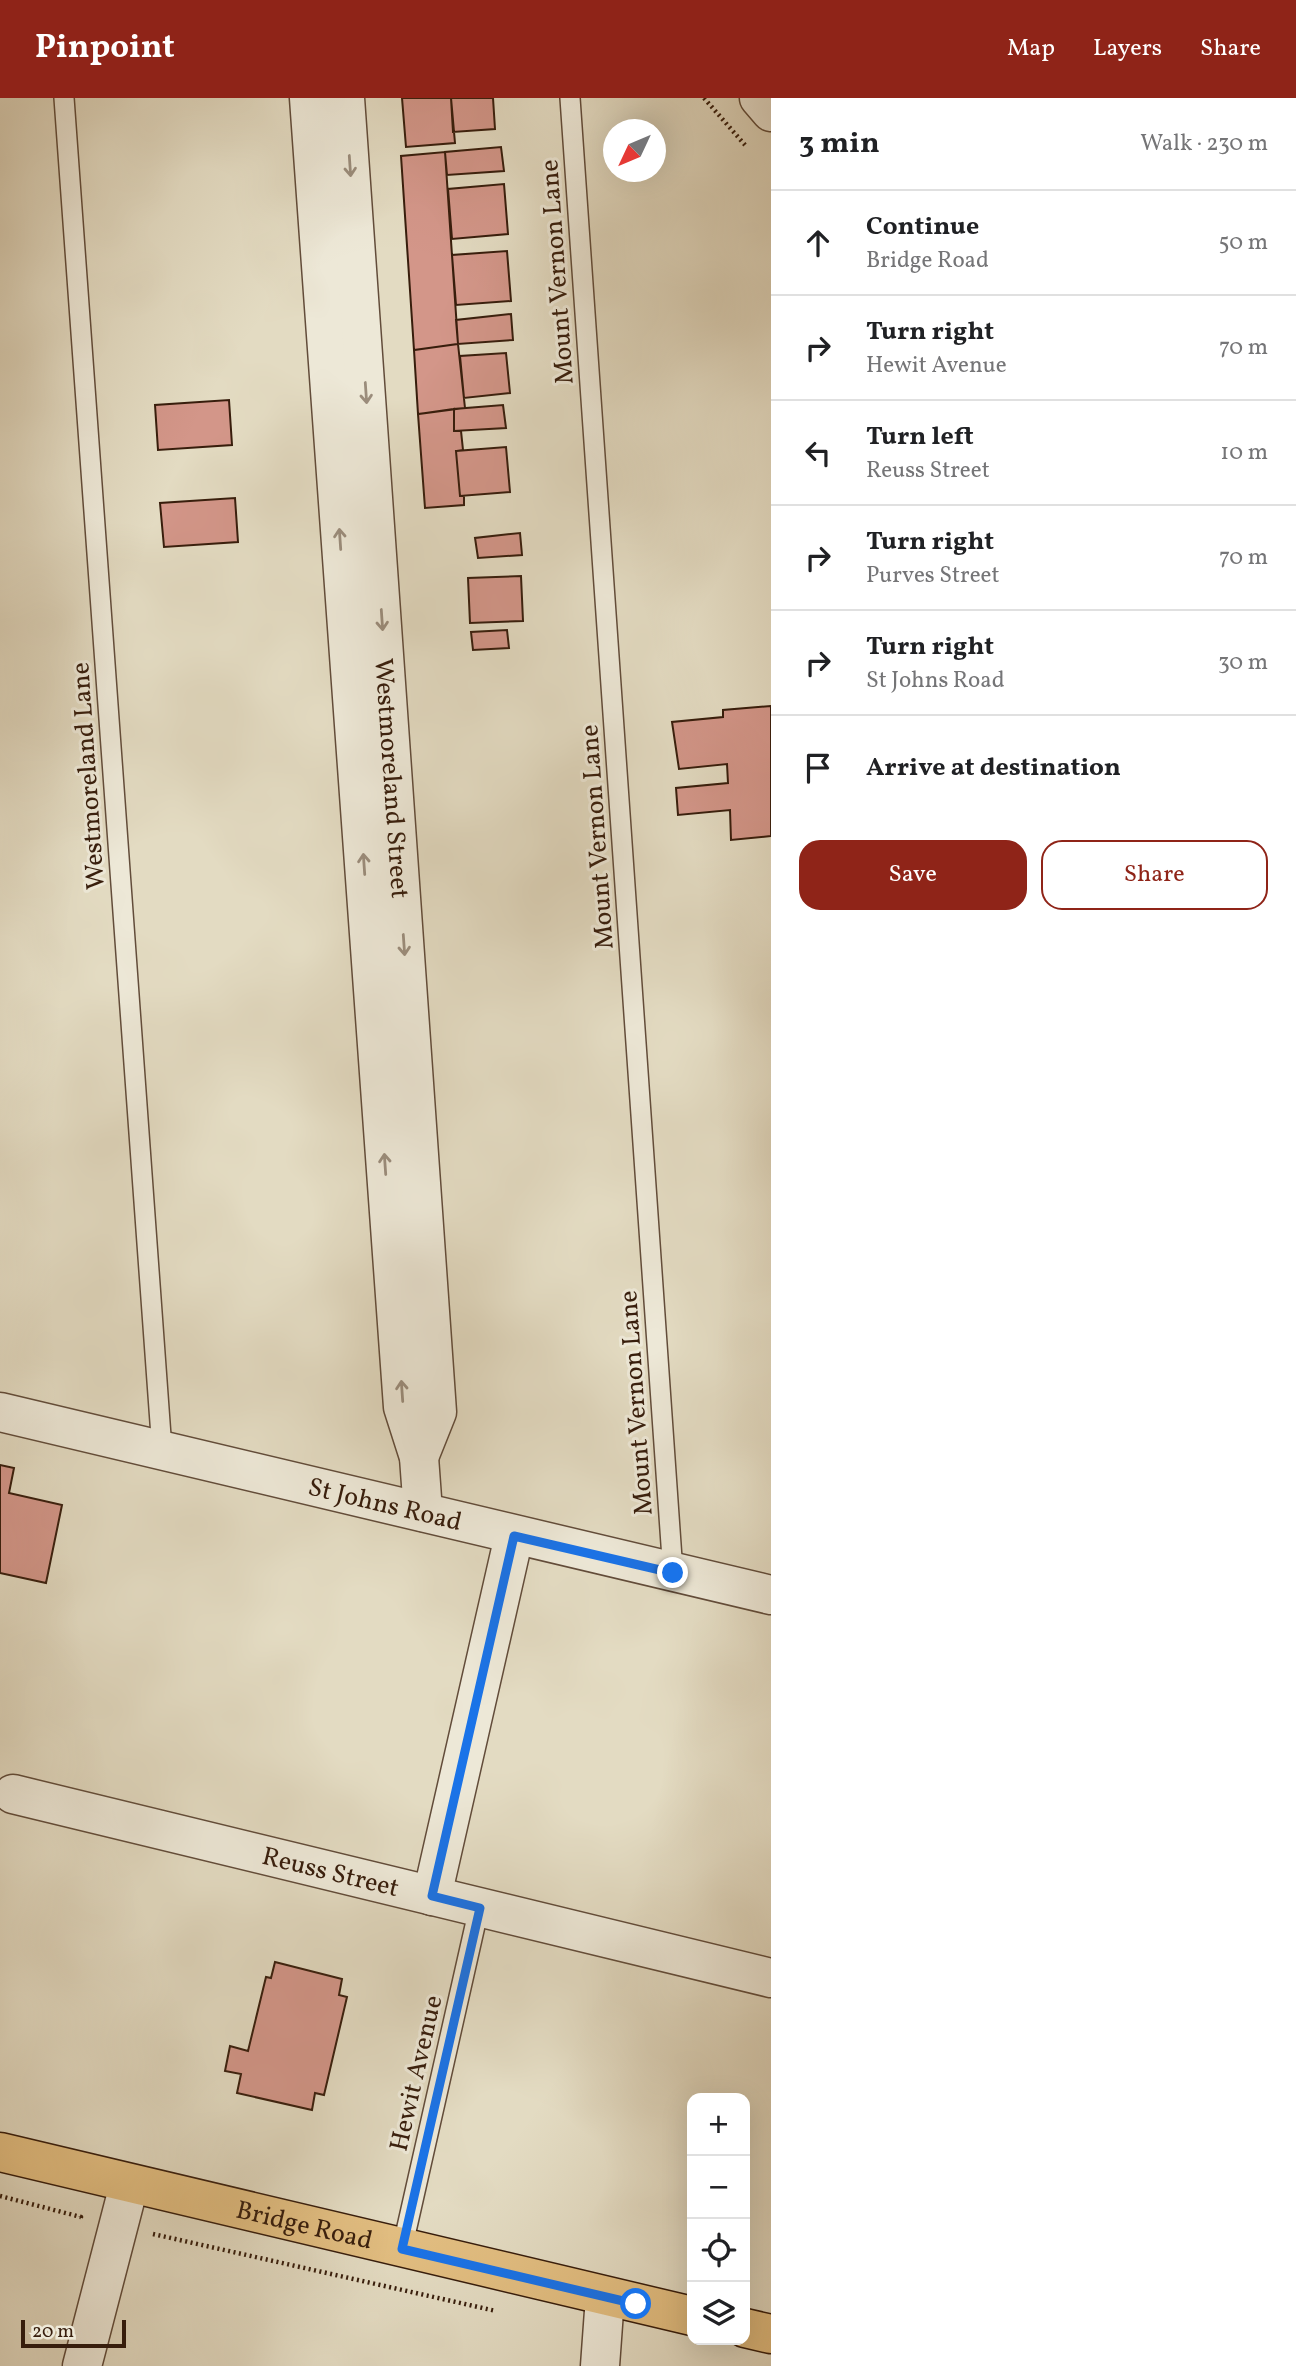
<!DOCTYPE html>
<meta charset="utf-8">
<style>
body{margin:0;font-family:Vollkorn,serif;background:#f6f6f6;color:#202124}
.controls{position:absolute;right:21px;bottom:21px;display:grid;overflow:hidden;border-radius:14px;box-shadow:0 7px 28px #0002}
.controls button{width:63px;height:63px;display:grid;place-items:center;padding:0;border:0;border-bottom:2px solid #e0e0e0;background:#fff;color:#202124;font:35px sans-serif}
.compass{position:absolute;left:603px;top:21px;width:63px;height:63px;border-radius:50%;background:#fff;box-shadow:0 7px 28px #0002;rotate:226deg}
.scale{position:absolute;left:21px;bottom:18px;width:105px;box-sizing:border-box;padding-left:7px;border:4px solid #371d0c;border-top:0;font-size:19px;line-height:24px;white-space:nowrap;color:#371d0c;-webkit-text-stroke:5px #ede8d7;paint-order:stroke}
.stop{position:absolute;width:21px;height:21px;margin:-16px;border:5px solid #1a73e8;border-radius:50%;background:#fff}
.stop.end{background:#1a73e8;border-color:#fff;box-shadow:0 2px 7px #0008}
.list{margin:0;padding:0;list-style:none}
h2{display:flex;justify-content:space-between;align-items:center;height:91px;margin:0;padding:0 28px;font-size:30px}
h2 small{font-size:23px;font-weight:400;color:#757577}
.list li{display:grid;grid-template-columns:46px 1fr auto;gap:21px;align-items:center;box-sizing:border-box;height:105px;padding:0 28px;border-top:2px solid #e0e0e0}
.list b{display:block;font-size:26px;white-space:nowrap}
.list p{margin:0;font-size:23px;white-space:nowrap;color:#757577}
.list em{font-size:23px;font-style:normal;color:#757577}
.actions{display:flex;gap:14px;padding:21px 28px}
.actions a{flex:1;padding:16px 0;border:2px solid #8f2418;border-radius:21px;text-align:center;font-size:24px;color:#8f2418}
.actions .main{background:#8f2418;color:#fff}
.icon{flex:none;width:38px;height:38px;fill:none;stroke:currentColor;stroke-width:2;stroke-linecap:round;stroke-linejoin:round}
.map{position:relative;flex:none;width:771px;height:2268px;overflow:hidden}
header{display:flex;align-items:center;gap:42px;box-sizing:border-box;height:98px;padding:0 35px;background:#8f2418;color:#fff}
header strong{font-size:33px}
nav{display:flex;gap:38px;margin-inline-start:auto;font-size:24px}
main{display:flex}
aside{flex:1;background:#fff}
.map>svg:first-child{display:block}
.building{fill:#d39689;stroke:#371d0c;stroke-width:2}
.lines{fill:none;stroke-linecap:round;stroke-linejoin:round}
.lane-casing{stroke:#624c3a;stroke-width:22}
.street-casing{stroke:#624c3a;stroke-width:41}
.primary-casing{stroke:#371d0c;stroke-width:41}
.path{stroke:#371d0c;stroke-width:4.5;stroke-dasharray:2 3.5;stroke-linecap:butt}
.lane{stroke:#ede8d7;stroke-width:19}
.street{stroke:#ede8d7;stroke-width:38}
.primary{stroke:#e2be81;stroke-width:38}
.oneway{stroke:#9b8d7c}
.route{stroke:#1a73e8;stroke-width:9}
.labels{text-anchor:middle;stroke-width:6;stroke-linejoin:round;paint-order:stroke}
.street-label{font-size:26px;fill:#371d0c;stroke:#ede8d7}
</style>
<header>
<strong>Pinpoint</strong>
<nav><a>Map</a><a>Layers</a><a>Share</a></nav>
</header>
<main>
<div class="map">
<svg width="771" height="2268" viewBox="0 0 771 2268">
<rect width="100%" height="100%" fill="#e3dbc2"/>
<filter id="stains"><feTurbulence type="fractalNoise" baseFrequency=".00286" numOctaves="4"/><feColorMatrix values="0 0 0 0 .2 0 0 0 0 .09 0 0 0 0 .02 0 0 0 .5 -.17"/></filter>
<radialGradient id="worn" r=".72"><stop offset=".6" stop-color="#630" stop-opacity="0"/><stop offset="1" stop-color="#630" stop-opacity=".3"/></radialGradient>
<path class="building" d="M402,0H451L455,45L406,49Z
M451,0H493L495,31L453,34Z
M501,49L504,73L447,77L445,54Z
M445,54L458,246L414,252L401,58Z
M504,86L508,136L452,141L448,91Z
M507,153L511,203L456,207L452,157Z
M511,216L513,242L458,246L456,222Z
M458,246L465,310L418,316L414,252Z
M506,255L510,295L464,300L460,258Z
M229,302L232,347L158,352L155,307Z
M503,307L506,330L454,333V311Z
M454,311V333H461L463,352L456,353L460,398H464V407L425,410L418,316Z
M506,349L510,394L460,398L456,353Z
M235,400L238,444L164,449L160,405Z
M520,435L522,457L478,460L475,440Z
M521,478L523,523L470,525L468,480Z
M507,532L509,550L473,552L471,534Z
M771,608V738L731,742L730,712L678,717L676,690L728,685L727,666L679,671L672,624L723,619V612Z
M0,1367L14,1370L9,1395L62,1407L46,1485L0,1475Z
M275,1864L342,1881L339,1897L347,1899L324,1997L315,1995L312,2012L237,1995L241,1976L225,1973L230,1948L248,1953L266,1879L271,1880Z"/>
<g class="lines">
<defs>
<path id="lane" d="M64,0L162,1352
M570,0L673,1475
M402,2151L479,1810"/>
<g id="street">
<path d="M309,0L403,1309L419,1359L423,1414"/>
<path id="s1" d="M345,0L437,1314L419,1359"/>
<path d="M759,0L771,14"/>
<path id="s2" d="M0,1314L771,1497"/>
<path id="s3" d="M13,1696L771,1880"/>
<path d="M432,1798L514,1438"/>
<path d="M82,2268L129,2087"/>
<path d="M600,2268L605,2199"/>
</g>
<g id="primary">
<path id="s4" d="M0,2054L692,2218"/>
<path d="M745,2230L771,2236"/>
</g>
</defs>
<use href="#lane" class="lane-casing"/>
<use href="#street" class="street-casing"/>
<use href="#primary" class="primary-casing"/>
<path class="path" d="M704,0L745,47
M0,2098L81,2119L80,2122
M153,2136L496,2213"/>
<use href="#lane" class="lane"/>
<use href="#street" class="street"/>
<use href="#primary" class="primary"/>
</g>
<defs><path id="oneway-shaft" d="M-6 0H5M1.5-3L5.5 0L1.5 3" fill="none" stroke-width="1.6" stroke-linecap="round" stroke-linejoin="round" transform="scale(1.75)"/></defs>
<g class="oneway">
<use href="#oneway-shaft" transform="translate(350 68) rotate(86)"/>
<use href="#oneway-shaft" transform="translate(366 295) rotate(86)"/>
<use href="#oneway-shaft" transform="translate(340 441) rotate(-94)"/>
<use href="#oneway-shaft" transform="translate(382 522) rotate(86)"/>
<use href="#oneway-shaft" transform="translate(364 766) rotate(-94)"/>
<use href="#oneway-shaft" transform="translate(404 847) rotate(86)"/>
<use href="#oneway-shaft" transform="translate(385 1066) rotate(-94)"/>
<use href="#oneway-shaft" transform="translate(402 1293) rotate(-94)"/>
</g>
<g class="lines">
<path class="route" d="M636,2206L402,2151L480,1810L432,1798L514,1438L673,1475"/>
</g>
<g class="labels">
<g class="street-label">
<text transform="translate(556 174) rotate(-94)" y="9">Mount Vernon Lane</text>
<text transform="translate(87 678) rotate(-94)" y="9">Westmoreland Lane</text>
<text dy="9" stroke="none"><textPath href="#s1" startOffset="682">Westmoreland Street</textPath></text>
<text transform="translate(596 739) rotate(-94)" y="9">Mount Vernon Lane</text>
<text transform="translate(635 1305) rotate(-94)" y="9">Mount Vernon Lane</text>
<text dy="9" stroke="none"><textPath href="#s2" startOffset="396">St Johns Road</textPath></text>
<text dy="9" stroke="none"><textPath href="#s3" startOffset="327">Reuss Street</textPath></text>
<text transform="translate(415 1975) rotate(-77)" y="9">Hewit Avenue</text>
<text dy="9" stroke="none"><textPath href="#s4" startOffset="313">Bridge Road</textPath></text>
</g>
</g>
<rect width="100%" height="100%" filter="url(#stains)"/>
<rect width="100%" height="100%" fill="url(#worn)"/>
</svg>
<div class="controls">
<button>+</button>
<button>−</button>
<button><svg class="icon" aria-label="locate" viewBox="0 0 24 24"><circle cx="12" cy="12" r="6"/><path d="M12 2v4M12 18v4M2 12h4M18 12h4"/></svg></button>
<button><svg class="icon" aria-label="layers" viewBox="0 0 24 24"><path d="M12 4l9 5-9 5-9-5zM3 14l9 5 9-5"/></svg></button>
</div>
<svg class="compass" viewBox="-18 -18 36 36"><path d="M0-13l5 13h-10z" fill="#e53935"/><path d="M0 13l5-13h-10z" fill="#757577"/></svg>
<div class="scale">20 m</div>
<div class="stop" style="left:636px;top:2206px"></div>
<div class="stop end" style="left:673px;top:1475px"></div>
</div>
<aside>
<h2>3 min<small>Walk · 230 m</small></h2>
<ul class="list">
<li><svg class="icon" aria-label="ahead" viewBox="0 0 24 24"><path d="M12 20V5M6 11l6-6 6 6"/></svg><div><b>Continue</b><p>Bridge Road</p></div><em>50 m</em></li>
<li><svg class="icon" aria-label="right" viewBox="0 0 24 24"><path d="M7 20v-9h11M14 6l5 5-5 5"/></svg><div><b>Turn right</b><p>Hewit Avenue</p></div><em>70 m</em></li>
<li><svg class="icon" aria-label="left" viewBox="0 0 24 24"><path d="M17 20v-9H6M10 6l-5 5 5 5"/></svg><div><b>Turn left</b><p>Reuss Street</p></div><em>10 m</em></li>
<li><svg class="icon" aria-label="right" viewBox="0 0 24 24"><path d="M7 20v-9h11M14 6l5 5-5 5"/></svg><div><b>Turn right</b><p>Purves Street</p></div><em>70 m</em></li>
<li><svg class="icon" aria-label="right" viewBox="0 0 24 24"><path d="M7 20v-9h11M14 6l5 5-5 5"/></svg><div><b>Turn right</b><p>St Johns Road</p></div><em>30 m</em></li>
<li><svg class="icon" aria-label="arrive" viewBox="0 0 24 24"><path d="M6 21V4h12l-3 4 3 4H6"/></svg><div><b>Arrive at destination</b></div></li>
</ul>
<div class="actions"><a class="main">Save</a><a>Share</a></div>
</aside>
</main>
